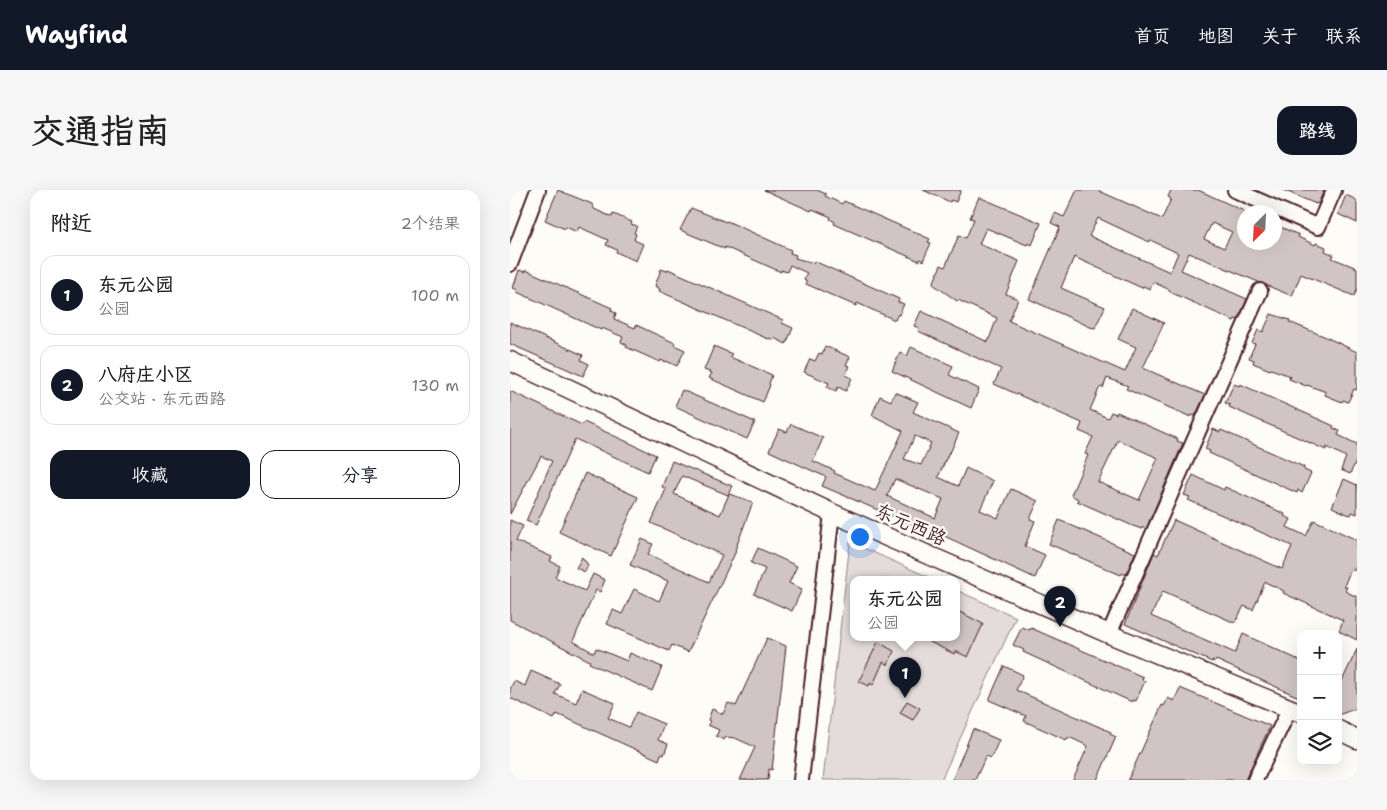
<!DOCTYPE html>
<html lang="zh">
<meta charset="utf-8">
<style>
body{margin:0;font-family:"Shantell Sans","LXGW WenKai TC",sans-serif;background:#f6f6f6;color:#222}
.controls{position:absolute;right:15px;bottom:15px;display:grid;overflow:hidden;border-radius:10px;box-shadow:0 5px 20px #0002}
.controls button{width:45px;height:45px;display:grid;place-items:center;padding:0;border:0;border-bottom:1px solid #e0e0e0;background:#fff;color:#222;font:25px sans-serif}
.compass{position:absolute;left:727px;top:15px;width:45px;height:45px;border-radius:50%;background:#fff;box-shadow:0 5px 20px #0002;rotate:204deg}
.you{position:absolute;left:349px;top:346px;width:18px;height:18px;margin:-12px;border:4px solid #fff;border-radius:50%;background:#1a73e8;box-shadow:0 0 0 8px #1a73e833}
.badge{display:grid;place-items:center;width:32px;height:32px;border-radius:50%;background:#111827;color:#fff;font-size:16px;font-weight:700}
.pin{position:absolute;translate:-50% -41px;filter:drop-shadow(0 1px 2px #0008)}
.pin::after{content:'';position:absolute;top:26px;width:18px;height:15px;background:inherit;clip-path:polygon(0 0,100% 0,50% 100%)}
.popup{position:absolute;left:340px;top:386px;width:110px;height:65px;box-sizing:border-box;display:grid;place-content:center;border-radius:10px;background:#fff;filter:drop-shadow(0 1px 4px #0005);font-size:16px;white-space:nowrap;color:#767676}
.popup b{font-size:19px;color:#222}
.popup::after{content:'';position:absolute;left:50%;top:100%;margin-left:-10px;border:10px solid transparent;border-top-color:#fff}
.list{margin:0;padding:0;list-style:none}
h2{display:flex;justify-content:space-between;align-items:center;height:65px;margin:0;padding:0 20px;font-size:21px}
h2 small{font-size:16px;font-weight:400;color:#767676}
.list li{display:grid;grid-template-columns:32px 1fr auto;gap:15px;align-items:center;box-sizing:border-box;height:80px;margin:0 10px 10px;padding:0 10px;border:1px solid #e0e0e0;border-radius:15px}
.list b{display:block;font-size:19px;white-space:nowrap}
.list p{margin:0;font-size:16px;white-space:nowrap;color:#767676}
.list em{font-size:16px;font-style:normal;color:#767676}
.actions{display:flex;gap:10px;padding:15px 20px}
.actions a{flex:1;padding:11px 0;border:1px solid #111827;border-radius:15px;text-align:center;font-size:18px;color:#111827}
.actions .main{background:#111827;color:#fff}
.icon{flex:none;width:28px;height:28px;fill:none;stroke:currentColor;stroke-width:2;stroke-linecap:round;stroke-linejoin:round}
.map{position:relative;flex:none;width:847px;height:590px;overflow:hidden;border-radius:15px}
header{display:flex;align-items:center;gap:30px;box-sizing:border-box;height:70px;padding:0 25px;background:#111827;color:#fff}
header strong{font-size:24px}
nav{display:flex;gap:28px;margin-inline-start:auto;font-size:18px}
.intro{display:flex;align-items:center;justify-content:space-between;box-sizing:border-box;height:120px;padding:0 30px}
h1{margin:0;font-size:35px}
.button{padding:12px 22px;border-radius:15px;background:#111827;color:#fff;font-size:18px;font-weight:700}
main{display:flex;gap:30px;padding:0 30px}
aside{flex:1;background:#fff;border-radius:15px;box-shadow:0 5px 20px #0002}
.map>svg:first-child{display:block}
.green{fill:#e3dcda;stroke:#967e82}
.building{fill:#d0c5c4;stroke:#4a1f2b;fill-rule:evenodd}
.lines{fill:none;stroke-linecap:round;stroke-linejoin:round}
.minor-casing{stroke:#4a1f2b;stroke-width:18}
.tertiary-casing{stroke:#4a1f2b;stroke-width:21}
.minor{stroke:#fdfcf7;stroke-width:14}
.tertiary{stroke:#fdfcf7;stroke-width:18}
.labels{text-anchor:middle;stroke-width:4.5;stroke-linejoin:round;paint-order:stroke}
.street-label{font-size:19px;fill:#4a1f2b;stroke:#fdfcf7}
</style>
<header>
<strong>Wayfind</strong>
<nav><a>首页</a><a>地图</a><a>关于</a><a>联系</a></nav>
</header>
<div class="intro"><h1>交通指南</h1><a class="button">路线</a></div>
<main>
<aside>
<h2>附近<small>2个结果</small></h2>
<ul class="list">
<li><span class="badge">1</span><div><b>东元公园</b><p>公园</p></div><em>100 m</em></li>
<li><span class="badge">2</span><div><b>八府庄小区</b><p>公交站 · 东元西路</p></div><em>130 m</em></li>
</ul>
<div class="actions"><a class="main">收藏</a><a>分享</a></div>
</aside>
<div class="map">
<svg width="847" height="590" viewBox="0 0 847 590">
<rect width="100%" height="100%" fill="#fdfcf7"/>
<filter id="ink" filterUnits="userSpaceOnUse"><feTurbulence type="fractalNoise" baseFrequency=".02" numOctaves="2"/><feDisplacementMap in="SourceGraphic" scale="10" xChannelSelector="R" yChannelSelector="G"/><feConvolveMatrix kernelMatrix="1 2 1 2 8 2 1 2 1" color-interpolation-filters="sRGB"/></filter>
<g filter="url(#ink)">
<path class="green" d="M340,352L423,389H344V447H446V400L506,427L431,590H313Z"/>
<path class="building" d="M48,0L82,14L84,19L102,27L103,24L106,25L122,32L121,34L127,36L124,43L126,44L124,50L133,54L126,71L106,62L107,60L96,55L98,50L69,37L67,42L56,37L55,39L35,30Z
M254,0H307L316,4L315,6L332,14L334,11L420,49L418,52L421,53L413,71L410,69L409,71L324,34L325,32L320,29L321,27L302,19L301,21Z
M413,0H451L446,12L441,10L440,12Z
M567,0H587L652,29L661,9L658,7L661,0H688L734,21V52H764V34L775,39L789,45L788,47L805,55L806,53L816,57L815,61L824,65L822,68L847,78V100L844,106L791,84L782,106L679,63L671,80L737,109L728,130L725,129L724,131L660,102V100L643,92L640,99L633,96L632,98L564,67L551,98L595,117L585,138L580,137L519,109L550,37L541,33L545,23L554,27ZM588,28L639,52L640,50L668,63L660,82L579,46ZM702,33L722,42L714,58L694,49Z
M773,0H814L808,14L806,13V14Z
M836,5L847,10V33L828,24Z
M469,7L531,33L522,55L518,53L517,55L476,38L469,54L509,71L496,104L508,109L499,131L615,182L626,157L608,149L622,118L654,133L633,178L695,205L685,226L682,225L681,227L616,199L618,196L597,188L593,198L591,197L589,199L580,220L598,228L601,222L606,224L607,222L668,249L667,251L673,253L636,339L633,337L632,339L623,336L567,311L568,309L561,305L576,270L578,265L575,264L583,247L569,241L572,233L484,194L491,179L408,141L409,138L404,136L411,121L478,152L487,128L448,110L447,111L423,94L431,75L435,77L449,45L456,48L464,29L460,28ZM608,250L648,268L629,310L588,292Z
M181,18L216,32L217,31L281,60L280,63L286,65L285,68L303,73L304,71L389,109L388,112L394,114L389,125L388,124L385,130L347,113L346,116L296,94V91L294,90L297,83L280,75L277,82L271,80V82L215,57V59L170,40Z
M151,79L157,81L158,79L273,130L272,133L283,138L276,154L264,148L263,150L259,148L258,149L149,101L150,99L145,96Z
M9,80L15,82L16,80L102,118L101,121L106,123L104,129L125,138L126,135L165,153L164,155L175,160L167,176L156,171L155,172L151,170L150,172L116,157L117,155L111,152L113,147L92,138L91,140L7,102L8,100L3,98Z
M761,124L780,130L779,132L784,134L816,147L847,162V200L844,199L838,212L833,210L832,212L815,205L816,202L797,195L796,196L779,189L780,186L761,179L760,180L743,173L744,170L739,168L745,154L742,153L748,140L753,142Z
M0,132L73,165L71,170L79,174L73,186L0,154Z
M204,156L222,164L220,167L262,185L259,194L260,195L253,212L199,188L202,183L194,180Z
M315,156L340,167L336,175L339,176L335,185L342,188L336,201L328,197L326,201L317,197L319,193L294,182L300,169L305,171L309,163L312,164Z
M401,157L443,176L439,185L469,199L461,218L382,181L390,162L397,166Z
M724,194L729,196L730,194L824,236L823,238L830,241L828,245L847,254V269L840,284L831,280L836,267L817,257L816,260L719,217L720,215L715,213Z
M172,200L245,232L237,249L165,216Z
M0,201L72,235L74,232L146,265L138,282L65,249L26,335L16,331L42,271L31,266L0,324Z
M385,202L408,212L403,222L449,243L440,263L439,262L428,287L448,296L456,278L483,291L470,320L488,328L501,299L528,311L520,329L525,331L515,356L535,365L525,388L406,333L405,336L312,296L316,287L259,261L269,239L277,242L281,234L313,248L303,271L325,281L324,283L365,301L393,241L362,225L370,206L381,211ZM405,246L421,253L411,275L394,269ZM385,289L433,309L425,328L377,306Z
M703,239L710,242L711,240L794,277V280L801,283L792,303L788,300L787,303L699,263L700,261L695,259Z
M162,271L222,296L218,305L172,286L164,304L210,325L219,304L243,312L225,360L226,361L178,462L162,455L159,461L97,434L103,420L112,424L124,399L149,411L158,391L120,375L132,349L143,354L138,364L199,392L212,365L141,333L156,299L152,297Z
M75,283L128,307L101,366L49,342Z
M683,285L714,300L715,297L775,324L774,326L781,329L777,337L796,346L804,330L847,350V374L844,381L841,379L834,396L837,397L835,401L847,407V450L829,441L833,430L773,403L774,401L755,392L743,420L734,416L725,433L653,401L641,426L725,463L733,444L791,471V508L706,470L705,472L703,471L702,472L615,434L644,363L648,365L664,330L772,379L782,356L678,310L680,307L674,305Z
M834,289L847,295V324L842,322L841,325L837,324L822,317Z
M0,330L13,336L6,351L42,367L40,371L50,376L45,387L75,401L83,384L95,390L90,402L86,400L63,451L84,463L86,458L117,471L120,463L152,477L142,501L79,473L80,471L70,466L0,430Z
M549,330L625,363L616,385L612,383L611,385L539,354Z
M248,358L287,376L279,393L292,399L282,421L244,404L255,379L241,373Z
M72,367L78,375L75,382L66,378Z
M446,420L473,434L458,467L445,461L444,464L410,447H446Z
M512,437L520,440L521,438L633,487L632,490L635,491L626,511L622,510V512L513,462L514,460L503,455Z
M257,448L276,456L262,580L259,579L258,590H230L245,557L225,548L216,547L214,550L206,546L209,540L198,535L200,531L198,530L202,519L213,524L218,513L226,516Z
M368,452L384,461L378,475L373,472L363,495L360,493L359,496L349,491Z
M847,459V518L828,525V490L832,491Z
M494,476L513,485L506,500L601,542L600,544L606,547L587,590H563L578,556L561,548H557L556,550L514,531L516,526L479,510Z
M21,481L50,494L45,504L66,513L72,499L105,513L98,528L119,537L126,522L154,534L148,550L158,554L154,565L151,564L149,570L47,524L44,529L0,508V499L4,491L15,496Z
M670,498L760,536L735,590H618L652,515L654,516L658,508L664,511Z
M397,511L410,518L403,530L390,523Z
M463,539L489,550L481,568L476,566L465,590H442Z"/>
<g class="lines">
<defs>
<path id="minor" d="M725,0L808,37L824,0
M0,74L28,0
M599,444L750,101
M291,590L322,323
M745,590L780,518"/>
<path id="tertiary" d="M0,171L322,323L599,444L791,523
M828,540L847,549"/>
</defs>
<use href="#minor" class="minor-casing"/>
<use href="#tertiary" class="tertiary-casing"/>
<use href="#minor" class="minor"/>
<use href="#tertiary" class="tertiary"/>
</g>
</g>
<g class="labels">
<g class="street-label">
<text transform="translate(401 334) rotate(24)" y="7">东元西路</text>
</g>
</g>
</svg>
<div class="controls">
<button>+</button>
<button>−</button>
<button><svg class="icon" aria-label="layers" viewBox="0 0 24 24"><path d="M12 4l9 5-9 5-9-5zM3 14l9 5 9-5"/></svg></button>
</div>
<svg class="compass" viewBox="-18 -18 36 36"><path d="M0-13l5 13h-10z" fill="#e53935"/><path d="M0 13l5-13h-10z" fill="#767676"/></svg>
<div class="you"></div>
<div class="pin badge" style="left:395px;top:508px">1</div>
<div class="popup"><b>东元公园</b>公园</div>
<div class="pin badge" style="left:550px;top:437px">2</div>
</div>
</main>
